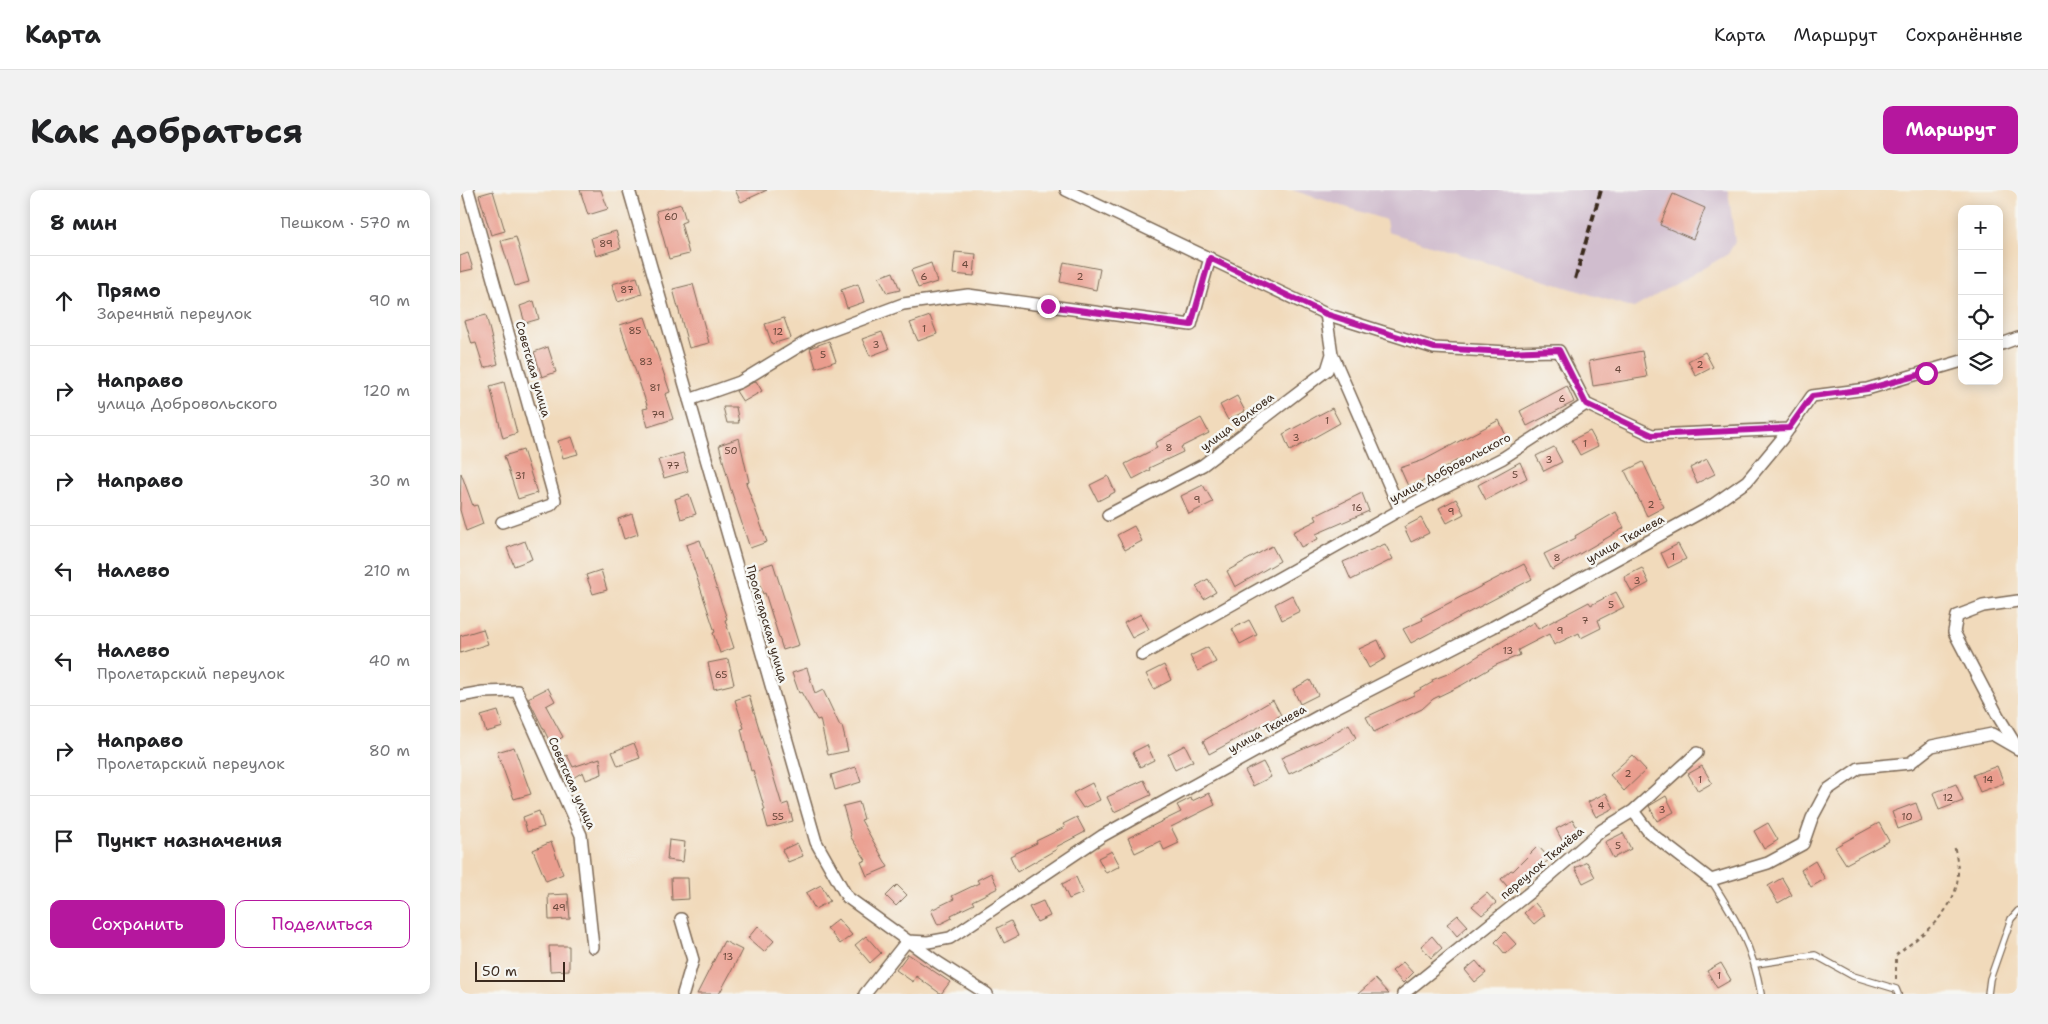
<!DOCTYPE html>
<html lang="ru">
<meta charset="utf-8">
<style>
body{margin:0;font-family:"Shantell Sans",sans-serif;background:#f2f2f2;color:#202124}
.controls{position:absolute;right:15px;top:15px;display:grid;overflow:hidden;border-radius:10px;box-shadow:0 2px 12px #0003}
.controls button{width:45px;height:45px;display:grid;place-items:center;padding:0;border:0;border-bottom:1px solid #e0e0e0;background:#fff;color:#202124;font:25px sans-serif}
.scale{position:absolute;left:15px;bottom:12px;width:90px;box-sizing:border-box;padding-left:5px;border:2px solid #3b2a1e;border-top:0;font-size:14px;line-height:18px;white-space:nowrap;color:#3b2a1e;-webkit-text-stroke:4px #f6f6f2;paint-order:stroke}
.stop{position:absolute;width:15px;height:15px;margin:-11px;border:4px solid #b5179e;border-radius:50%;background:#fff}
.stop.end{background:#b5179e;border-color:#fff;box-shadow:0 1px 5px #0008}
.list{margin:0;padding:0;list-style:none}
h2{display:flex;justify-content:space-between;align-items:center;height:65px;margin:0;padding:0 20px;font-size:21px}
h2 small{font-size:16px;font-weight:400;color:#757577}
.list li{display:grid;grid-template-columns:32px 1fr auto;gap:15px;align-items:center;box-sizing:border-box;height:90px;padding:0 20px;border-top:1px solid #e0e0e0}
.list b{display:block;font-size:19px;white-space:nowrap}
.list p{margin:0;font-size:16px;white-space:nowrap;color:#757577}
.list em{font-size:16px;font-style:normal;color:#757577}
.actions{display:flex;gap:10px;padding:15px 20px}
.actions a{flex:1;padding:11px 0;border:1px solid #b5179e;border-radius:10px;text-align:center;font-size:18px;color:#b5179e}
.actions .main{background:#b5179e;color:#fff}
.icon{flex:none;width:28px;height:28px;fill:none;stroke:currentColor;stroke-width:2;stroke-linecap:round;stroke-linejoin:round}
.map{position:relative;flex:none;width:1558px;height:804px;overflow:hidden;border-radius:10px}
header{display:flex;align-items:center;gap:30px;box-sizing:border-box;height:70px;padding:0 25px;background:#fff;border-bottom:1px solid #e0e0e0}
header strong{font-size:24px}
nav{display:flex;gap:28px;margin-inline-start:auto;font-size:18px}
.intro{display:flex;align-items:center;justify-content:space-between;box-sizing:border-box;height:120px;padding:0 30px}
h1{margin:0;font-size:35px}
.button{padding:12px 22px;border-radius:10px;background:#b5179e;color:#fff;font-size:18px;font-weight:700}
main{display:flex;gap:30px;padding:0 30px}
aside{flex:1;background:#fff;border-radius:10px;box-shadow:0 2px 12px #0003}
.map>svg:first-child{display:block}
.industrial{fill:#d0bdce}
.building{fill:#ea9d8e}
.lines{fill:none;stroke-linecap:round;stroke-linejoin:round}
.lane-casing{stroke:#7b6855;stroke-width:8}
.street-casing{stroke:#7b6855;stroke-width:14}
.path{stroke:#7b6855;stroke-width:2;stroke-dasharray:4 4;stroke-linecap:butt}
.lane{stroke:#fff;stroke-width:5.5}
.street{stroke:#fff;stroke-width:11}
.rail{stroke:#3b2a1e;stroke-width:4;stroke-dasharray:8 4;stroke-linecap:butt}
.route{stroke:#b5179e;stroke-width:6}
.labels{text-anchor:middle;stroke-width:5;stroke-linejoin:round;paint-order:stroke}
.number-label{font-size:10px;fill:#67473a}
.street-label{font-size:12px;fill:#3b2a1e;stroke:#f6f6f2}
</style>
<header>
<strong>Карта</strong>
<nav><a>Карта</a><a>Маршрут</a><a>Сохранённые</a></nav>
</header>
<div class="intro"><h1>Как добраться</h1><a class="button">Маршрут</a></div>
<main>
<aside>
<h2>8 мин<small>Пешком · 570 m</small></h2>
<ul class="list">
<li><svg class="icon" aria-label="ahead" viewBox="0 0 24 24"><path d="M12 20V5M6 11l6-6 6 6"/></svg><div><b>Прямо</b><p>Заречный переулок</p></div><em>90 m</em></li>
<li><svg class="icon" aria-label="right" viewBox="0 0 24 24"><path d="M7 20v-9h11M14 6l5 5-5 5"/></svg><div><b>Направо</b><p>улица Добровольского</p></div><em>120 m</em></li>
<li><svg class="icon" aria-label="right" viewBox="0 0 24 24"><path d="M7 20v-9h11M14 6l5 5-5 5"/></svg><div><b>Направо</b></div><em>30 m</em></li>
<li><svg class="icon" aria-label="left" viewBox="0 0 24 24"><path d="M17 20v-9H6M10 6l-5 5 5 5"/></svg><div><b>Налево</b></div><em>210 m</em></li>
<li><svg class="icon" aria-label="left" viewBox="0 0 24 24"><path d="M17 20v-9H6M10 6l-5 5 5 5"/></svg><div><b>Налево</b><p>Пролетарский переулок</p></div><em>40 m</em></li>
<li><svg class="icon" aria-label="right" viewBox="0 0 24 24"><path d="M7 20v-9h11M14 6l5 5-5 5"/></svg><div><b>Направо</b><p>Пролетарский переулок</p></div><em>80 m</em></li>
<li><svg class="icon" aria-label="arrive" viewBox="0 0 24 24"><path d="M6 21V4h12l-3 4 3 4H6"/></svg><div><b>Пункт назначения</b></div></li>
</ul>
<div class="actions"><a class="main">Сохранить</a><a>Поделиться</a></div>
</aside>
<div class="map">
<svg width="1558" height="804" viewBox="0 0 1558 804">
<rect width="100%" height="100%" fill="#f6f6f2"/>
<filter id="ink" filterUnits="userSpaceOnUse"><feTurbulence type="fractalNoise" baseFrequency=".02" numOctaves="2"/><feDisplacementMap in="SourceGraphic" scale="10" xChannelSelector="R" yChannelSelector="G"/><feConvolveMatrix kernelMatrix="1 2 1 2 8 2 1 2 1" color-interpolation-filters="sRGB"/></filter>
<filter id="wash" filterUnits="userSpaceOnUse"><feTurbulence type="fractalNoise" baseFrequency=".0096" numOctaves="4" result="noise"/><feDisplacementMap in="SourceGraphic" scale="20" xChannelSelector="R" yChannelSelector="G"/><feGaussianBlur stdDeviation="1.12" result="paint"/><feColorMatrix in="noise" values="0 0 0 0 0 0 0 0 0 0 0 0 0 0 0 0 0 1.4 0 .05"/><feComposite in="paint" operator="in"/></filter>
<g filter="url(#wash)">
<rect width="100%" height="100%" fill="#f1dabb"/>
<path class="industrial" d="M832,0H1268L1275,52L1268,64L1174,118L928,42L926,30Z"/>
<g id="blocks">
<path class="building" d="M120,0H141L148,19L128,25Z
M275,0H307L281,12Z
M33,1L45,41L31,45L19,5Z
M1213,4L1245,18L1233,49L1200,35Z
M221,14L226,31L221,33L229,64L209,69L196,21Z
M156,41L161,58L136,66L131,48Z
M56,47L69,92L55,96L41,51Z
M495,62L516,64L514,86L493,84Z
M8,63L13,79L0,82V66Z
M604,72L640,79L636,100L600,92Z
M471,73L477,92L458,98L451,80Z
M433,82L440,100L427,103L419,87Z
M177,87L182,104L158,112L152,94Z
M233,94L249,153L229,158L213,99Z
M398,94L404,112L387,118L381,100Z
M74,111L79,129L65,133L60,116Z
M26,125L38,174L24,178L16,153L12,154L5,131Z
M470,126L477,144L458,151L450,133Z
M185,127L210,202L205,204L213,229L188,237L183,219L188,218L160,135Z
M324,128L331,148L312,154L305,134Z
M422,142L429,159L410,166L402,149Z
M369,151L376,171L356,178L350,158Z
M88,157L96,182L82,187L74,162Z
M1182,161L1187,187L1133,196L1129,171Z
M1245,162L1253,177L1236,186L1228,171Z
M296,191L302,201L283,212L276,201Z
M44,192L57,243L43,248L30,196Z
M1107,196L1114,212L1067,236L1060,221Z
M777,206L785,221L768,230L760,215Z
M263,217H276L279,233H267Z
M872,218L880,233L830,261L823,244Z
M741,228L749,243L721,257L723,262L689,278L690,280L673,289L665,274L697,258L695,253Z
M1039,230L1046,246L994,272L966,290L948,296L940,278L964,270Z
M1130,241L1138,256L1120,265L1112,250Z
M112,247L118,264L103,268L98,251Z
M279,248L289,292L286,293L307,352L290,358L270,297L259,255Z
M1094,257L1102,272L1084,281L1076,266Z
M63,260L77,303L58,309L44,266Z
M223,263L228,281L204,288L198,270Z
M1247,269L1255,284L1237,293L1230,278Z
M1060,272L1067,288L1026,310L1018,295Z
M1183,272L1204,317L1187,326L1165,281Z
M1,283L13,316L17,315L23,334L6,341L0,320Z
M648,286L655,302L638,311L630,295Z
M743,295L753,312L729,324L721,306Z
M902,303L909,321L856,344L858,349L841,357L833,342L857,330L855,326Z
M229,304L236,324L221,329L215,309Z
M996,309L1004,324L987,333L979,318Z
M1156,322L1164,338L1092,380L1084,364L1116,348L1115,346Z
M172,324L178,344L164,349L158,329Z
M961,328L969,343L951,352L944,337Z
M674,336L682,351L665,360L657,345Z
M240,350L267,429L265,430L274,458L260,463L253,443L255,442L226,355Z
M65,351L72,369L54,376L47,358Z
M925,354L933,369L891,390L883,372Z
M1218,354L1226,369L1208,378L1201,363Z
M812,356L820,371L775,397L767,381Z
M313,373L339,455L323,460L305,403L303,404L295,379Z
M1064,374L1072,389L951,453L943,439L963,430L962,427Z
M1182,378L1189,393L1172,402L1164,387Z
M141,380L147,400L133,404L126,385Z
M748,389L756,402L744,409L736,396Z
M1156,402L1164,417L1138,430L1141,438L1121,448L1119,443L1094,455L1089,444L1058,460L1060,465L1036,475L1002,495L973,509L962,519L914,542L906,527L954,505V503L973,492L972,490L990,483L1074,432L1078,439L1129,412L1131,415Z
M832,405L840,421L822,430L815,414Z
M681,424L689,439L672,448L664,433Z
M789,430L797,445L780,454L772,439Z
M23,439L28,454L0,463V446Z
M918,450L926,468L909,478L899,459Z
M748,457L756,472L738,481L730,466Z
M268,469L274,494L254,499L248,473Z
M704,475L711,490L694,499L686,484Z
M347,478L355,504L363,500L380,536H382L388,561L368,565L360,529L357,530L341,502L339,503L332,483Z
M850,490L858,505L840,514L833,499Z
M88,498L95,511L86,516L103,547L91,554L68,508Z
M289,505L322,615L328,613L333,631L308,638L303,620H305L293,580L291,581L281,539L284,538L275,510Z
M813,510L821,525L749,564L743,551Z
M38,521L43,537L26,542L21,526Z
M889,534L896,548L878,560L829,584L821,568L862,550Z
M174,553L180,568L158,576L152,562Z
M687,555L694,570L680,577L673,562Z
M725,555L733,571L715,580L708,564Z
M54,557L71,604L54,609L37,562Z
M107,565L113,577L140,568L142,584L126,590L123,582L106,592L96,571Z
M1172,565L1186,580L1164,601L1150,585Z
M803,572L811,587L793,596L785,581Z
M1242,576L1252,593L1238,601L1228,584Z
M1537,576L1544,593L1520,602L1513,585Z
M396,577L401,592L375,600L371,585Z
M684,590L691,605L654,622L647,607Z
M632,593L640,610L623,618L613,603Z
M1496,594L1503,611L1479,620L1473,603Z
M749,603L755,615L711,637L719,653L704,660L700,651L675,663L668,648L721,622L717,615L731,608L732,611Z
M1146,603L1154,618L1136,627L1128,612Z
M1206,606L1214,622L1197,631L1189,616Z
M399,612L404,629L401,630L428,677L407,686L401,672L406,670L390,646L391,645L383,616Z
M1456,613L1462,630L1438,639L1432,622Z
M79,621L84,637L67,642L63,627Z
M617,627L625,642L596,657L597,659L557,682L550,666L577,653L576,651L605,637L603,634Z
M1113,630L1121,645L1104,654L1096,639Z
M1308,633L1318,650L1304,659L1294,641Z
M1419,633L1429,651L1386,674L1375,657Z
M1163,643L1171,659L1153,668L1145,652Z
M209,650L225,652L223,672L207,670Z
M91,652L103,684L86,691L73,660Z
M337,653L343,666L328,672L322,660Z
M1078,656L1090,669L1051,701L1041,689L1051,680L1053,681Z
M652,661L660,676L646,683L638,668Z
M1355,671L1365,689L1351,697L1341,680Z
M1127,672L1135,687L1123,693L1115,678Z
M531,683L538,698L512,711L514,714L491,725L492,728L478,735L471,720L494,709L492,706L519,693L517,690Z
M616,687L623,703L609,709L602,694Z
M211,688H228L229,709L212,710Z
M1322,688L1332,705L1318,713L1308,696Z
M361,695L370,711L355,719L346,703Z
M437,695L447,705L436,716L426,706Z
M1027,703L1036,713L1022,725L1012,716Z
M108,704L110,729L89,730L88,705Z
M583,711L590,726L577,732L569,717Z
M1075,713L1085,725L1074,734L1064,723Z
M998,725L1008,736L997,746L987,734Z
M378,729L392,745L380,754L367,738Z
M551,731L558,746L544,753L537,738Z
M298,736L314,751L304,762L288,748Z
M1045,742L1056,754L1045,764L1035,752Z
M406,746L421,763L410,773L395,755Z
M972,746L982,758L971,768L961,756Z
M264,751L282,760L271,782L259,804H237Z
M89,756H109V780L90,781Z
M448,764L490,792L481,804L456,786L453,792L436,780Z
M1016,771L1026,783L1015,792L1005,780Z
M943,772L953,783L943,793L932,781Z
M1261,773L1271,790L1257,798L1247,781Z
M915,789L929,804H898Z"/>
</g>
</g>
<g filter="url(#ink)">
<use href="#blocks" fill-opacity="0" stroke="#7b6855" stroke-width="1"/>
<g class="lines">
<defs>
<path id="lane" d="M1251,690C1276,729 1293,757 1301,804
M1296,774L1355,765L1393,786L1436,799L1438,804
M1528,804L1530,789L1551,729L1558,721"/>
<path id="street" d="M8,0L95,310L91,315L42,332
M169,0L356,652L387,707L477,772L527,804
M606,0L866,124L974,158L1048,162L1099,161L1126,214
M1539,155L1558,148
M872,164L940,320
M229,210L280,192L354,147L443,114L508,105L731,135L750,68
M648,325L743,275L867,180L872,164L866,124
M682,465L940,320L1043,268L1126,214L1192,245L1329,239
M0,506L23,502L57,501L121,645L133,757
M1557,557L1538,526L1494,442L1497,426L1523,416L1558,411
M1173,621L1189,642L1251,690L1308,673L1343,654L1352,628L1367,600L1399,578L1450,573L1472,556L1532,544L1558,559
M221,729L233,770L223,804
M405,804L447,751L468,752L490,748L642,646L861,525L1033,437L1247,319L1287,291L1321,250L1352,206L1407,199L1502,171
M943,804L1079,695L1142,640L1173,621L1237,563"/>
</defs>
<use href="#lane" class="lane-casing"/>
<use href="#street" class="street-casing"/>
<path class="path" d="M1436,789V765C1463,744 1498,721 1498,682C1498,673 1496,664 1494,655"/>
<use href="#lane" class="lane"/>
<use href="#street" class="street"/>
<path class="rail" d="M1115,89L1141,0"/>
</g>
</g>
<g class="lines" filter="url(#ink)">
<path class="route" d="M588,116L731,135L750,68L866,124L974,158L1048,162L1099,160L1126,214L1192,245L1329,238L1352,206L1407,199L1466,183"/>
</g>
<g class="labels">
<g class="number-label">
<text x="211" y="30">60</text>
<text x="146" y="57">89</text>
<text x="505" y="78">4</text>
<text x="464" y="90">6</text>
<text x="620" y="90">2</text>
<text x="167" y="103">87</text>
<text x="464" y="142">1</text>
<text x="175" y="144">85</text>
<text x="318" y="145">12</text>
<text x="416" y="158">3</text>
<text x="363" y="168">5</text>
<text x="186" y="175">83</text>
<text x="1240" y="178">2</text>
<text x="1158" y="183">4</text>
<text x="195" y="201">81</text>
<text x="1102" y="212">6</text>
<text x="198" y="228">79</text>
<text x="867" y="234">1</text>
<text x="836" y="251">3</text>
<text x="1125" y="257">1</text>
<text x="709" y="261">8</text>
<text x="271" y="264">50</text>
<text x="1089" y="273">3</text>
<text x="213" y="279">77</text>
<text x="1055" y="288">5</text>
<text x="60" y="289">31</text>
<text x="737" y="313">9</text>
<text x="1191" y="318">2</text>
<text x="897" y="321">16</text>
<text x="991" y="325">9</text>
<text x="1213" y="370">1</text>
<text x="1097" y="371">8</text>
<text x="1177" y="394">3</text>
<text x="1151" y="418">5</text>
<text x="1125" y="434">7</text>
<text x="1100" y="444">9</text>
<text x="1048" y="464">13</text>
<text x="261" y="488">65</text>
<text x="1168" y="587">2</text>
<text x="1240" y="593">1</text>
<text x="1528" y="593">14</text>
<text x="1488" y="611">12</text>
<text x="1141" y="619">4</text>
<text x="1202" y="623">3</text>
<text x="318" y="630">55</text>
<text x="1447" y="630">10</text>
<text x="1158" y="659">5</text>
<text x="99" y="721">49</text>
<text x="268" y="770">13</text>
<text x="1259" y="789">1</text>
</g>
<g class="street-label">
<text transform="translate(73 179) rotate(74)" y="4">Советская улица</text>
<text transform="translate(777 232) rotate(-37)" y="4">улица Волкова</text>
<text transform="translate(990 278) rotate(-28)" y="4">улица Добровольского</text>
<text transform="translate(1165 349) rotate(-29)" y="4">улица Ткачева</text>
<text transform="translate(307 434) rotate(74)" y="4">Пролетарская улица</text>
<text transform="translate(807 539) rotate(-29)" y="4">улица Ткачева</text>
<text transform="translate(112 593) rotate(66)" y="4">Советская улица</text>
<text transform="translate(1082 673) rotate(-40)" y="4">переулок Ткачёва</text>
</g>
</g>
</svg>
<div class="controls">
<button>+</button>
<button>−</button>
<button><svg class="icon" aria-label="locate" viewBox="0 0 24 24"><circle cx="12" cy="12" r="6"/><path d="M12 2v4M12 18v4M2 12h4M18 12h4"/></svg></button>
<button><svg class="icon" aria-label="layers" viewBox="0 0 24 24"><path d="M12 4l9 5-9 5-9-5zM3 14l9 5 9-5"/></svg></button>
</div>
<div class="scale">50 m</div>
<div class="stop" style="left:1466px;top:183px"></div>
<div class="stop end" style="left:588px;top:116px"></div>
</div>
</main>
